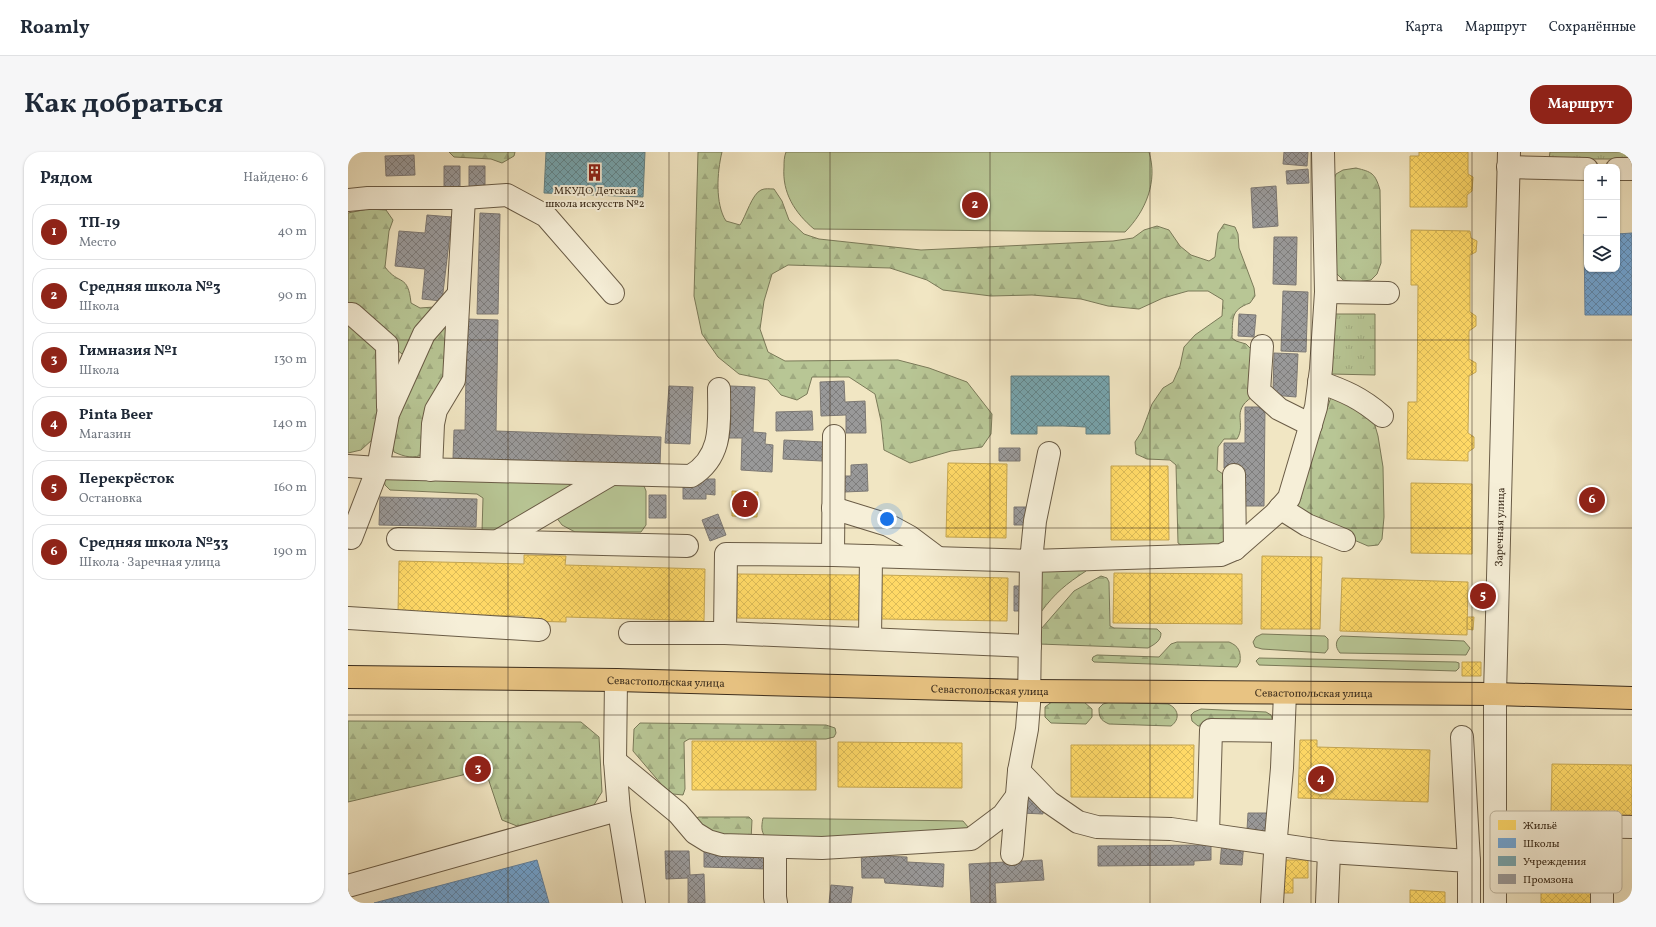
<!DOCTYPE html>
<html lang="ru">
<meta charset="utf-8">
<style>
body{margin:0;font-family:Vollkorn,serif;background:#f6f6f7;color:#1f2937}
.controls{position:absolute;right:12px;top:12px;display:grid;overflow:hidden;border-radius:8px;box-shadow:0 1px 3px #0004}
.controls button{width:36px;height:36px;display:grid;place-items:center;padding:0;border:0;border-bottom:1px solid #e0e1e3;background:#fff;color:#1f2937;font:20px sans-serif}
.you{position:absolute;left:539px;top:367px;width:14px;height:14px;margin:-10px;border:3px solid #fff;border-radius:50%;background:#1a73e8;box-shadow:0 0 0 6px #1a73e833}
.badge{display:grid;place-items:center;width:26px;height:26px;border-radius:50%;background:#8f2418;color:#fff;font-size:13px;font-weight:700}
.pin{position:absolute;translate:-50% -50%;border:2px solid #fff;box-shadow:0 1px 4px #0006}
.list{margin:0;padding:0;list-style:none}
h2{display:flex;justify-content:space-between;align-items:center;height:52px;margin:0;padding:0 16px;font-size:17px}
h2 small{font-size:13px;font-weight:400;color:#747a83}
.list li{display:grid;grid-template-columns:26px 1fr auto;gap:12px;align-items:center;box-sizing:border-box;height:56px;margin:0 8px 8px;padding:0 8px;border:1px solid #e0e1e3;border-radius:16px}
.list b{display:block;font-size:15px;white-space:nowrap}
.list p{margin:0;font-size:13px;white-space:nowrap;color:#747a83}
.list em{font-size:13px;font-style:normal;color:#747a83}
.icon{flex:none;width:22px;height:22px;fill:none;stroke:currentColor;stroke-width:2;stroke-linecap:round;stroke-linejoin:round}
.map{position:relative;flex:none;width:1284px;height:751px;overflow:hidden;border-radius:16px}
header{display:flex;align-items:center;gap:24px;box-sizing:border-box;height:56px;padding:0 20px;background:#fff;border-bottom:1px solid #e0e1e3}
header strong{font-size:19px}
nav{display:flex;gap:22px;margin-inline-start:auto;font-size:14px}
.intro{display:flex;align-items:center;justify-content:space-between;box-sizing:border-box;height:96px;padding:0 24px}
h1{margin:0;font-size:28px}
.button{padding:10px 18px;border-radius:16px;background:#8f2418;color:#fff;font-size:14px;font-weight:700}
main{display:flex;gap:24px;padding:0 24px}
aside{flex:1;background:#fff;border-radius:16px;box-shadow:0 1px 3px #0004}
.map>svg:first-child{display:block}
.green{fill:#b8c695;stroke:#7a7a59}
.forest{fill:url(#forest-firs);stroke:#7a7a59}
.park{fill:url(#park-tufts);stroke:#7a7a59}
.homes{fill:url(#homes-cross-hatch);stroke:#c5a650}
.schools{fill:url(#schools-cross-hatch);stroke:#6083a3}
.public{fill:url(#public-cross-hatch);stroke:#658183}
.industry{fill:url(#industry-cross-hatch);stroke:#7d7974}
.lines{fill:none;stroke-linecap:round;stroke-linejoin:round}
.minor-casing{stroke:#6a5c46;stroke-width:24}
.major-casing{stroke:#3d2e1d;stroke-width:24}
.minor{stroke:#f6efd8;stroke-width:22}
.major{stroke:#e8c382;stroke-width:22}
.grid{fill:none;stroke:#3d2e1d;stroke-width:1;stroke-opacity:0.55}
.labels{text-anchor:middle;stroke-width:4;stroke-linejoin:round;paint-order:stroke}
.poi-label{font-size:11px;fill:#3d2e1d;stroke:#f6efd8}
.street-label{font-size:11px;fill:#3d2e1d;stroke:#f6efd8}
.key{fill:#f6efd8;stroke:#beb5a0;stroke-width:1}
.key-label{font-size:11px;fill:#3d2e1d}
</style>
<header>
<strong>Roamly</strong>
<nav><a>Карта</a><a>Маршрут</a><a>Сохранённые</a></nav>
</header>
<div class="intro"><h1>Как добраться</h1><a class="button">Маршрут</a></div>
<main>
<aside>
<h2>Рядом<small>Найдено: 6</small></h2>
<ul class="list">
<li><span class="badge">1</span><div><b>ТП-19</b><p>Место</p></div><em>40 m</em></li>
<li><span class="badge">2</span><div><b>Средняя школа №3</b><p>Школа</p></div><em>90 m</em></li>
<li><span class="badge">3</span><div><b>Гимназия №1</b><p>Школа</p></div><em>130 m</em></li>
<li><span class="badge">4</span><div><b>Pinta Beer</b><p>Магазин</p></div><em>140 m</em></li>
<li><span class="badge">5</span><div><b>Перекрёсток</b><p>Остановка</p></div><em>160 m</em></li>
<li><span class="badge">6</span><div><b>Средняя школа №33</b><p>Школа · Заречная улица</p></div><em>190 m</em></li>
</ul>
</aside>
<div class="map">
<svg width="1284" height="751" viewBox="0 0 1284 751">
<defs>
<pattern id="forest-firs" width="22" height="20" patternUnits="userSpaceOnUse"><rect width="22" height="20" fill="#b8c695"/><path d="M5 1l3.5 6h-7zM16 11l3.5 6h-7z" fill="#9faa80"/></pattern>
<pattern id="park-tufts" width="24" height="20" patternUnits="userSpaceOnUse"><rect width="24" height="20" fill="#b8c695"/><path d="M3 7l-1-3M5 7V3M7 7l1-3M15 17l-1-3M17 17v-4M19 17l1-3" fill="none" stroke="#9faa80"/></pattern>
<pattern id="homes-cross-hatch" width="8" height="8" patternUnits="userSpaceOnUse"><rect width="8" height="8" fill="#ffd966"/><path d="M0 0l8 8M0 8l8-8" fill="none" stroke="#dbbb58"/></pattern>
<pattern id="schools-cross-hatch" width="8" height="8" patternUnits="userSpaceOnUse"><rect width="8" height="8" fill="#6fa8dc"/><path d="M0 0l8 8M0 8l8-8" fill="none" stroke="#5c89b2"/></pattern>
<pattern id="public-cross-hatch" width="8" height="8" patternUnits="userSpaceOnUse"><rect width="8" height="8" fill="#76a5af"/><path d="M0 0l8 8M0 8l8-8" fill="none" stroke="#62878e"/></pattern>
<pattern id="industry-cross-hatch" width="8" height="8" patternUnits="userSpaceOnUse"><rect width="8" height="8" fill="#999"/><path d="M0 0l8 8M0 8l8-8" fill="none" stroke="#7e7d7c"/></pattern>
</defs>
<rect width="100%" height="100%" fill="#f1e6c3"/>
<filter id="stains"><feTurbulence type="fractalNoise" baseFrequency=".005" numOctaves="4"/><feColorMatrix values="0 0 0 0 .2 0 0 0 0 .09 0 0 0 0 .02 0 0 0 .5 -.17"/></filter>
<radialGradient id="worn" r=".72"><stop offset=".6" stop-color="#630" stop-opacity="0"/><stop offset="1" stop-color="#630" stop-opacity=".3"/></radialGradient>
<path class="green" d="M438,0H801C810,29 798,59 777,80L466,77C447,61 434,41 436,15C436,10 436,5 438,0Z
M44,323L230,332L155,381L134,380L135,346L129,342L42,338L37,333L36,327Z
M260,332L296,334L298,339V373L293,380H227L214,373L208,365Z
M914,482L977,484L980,487V497L977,501L914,497L907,495L905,490L908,485Z
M993,484L1116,489L1122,496L1118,503L992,501C987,495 987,489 993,484Z
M911,506L1108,510L1111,511V516L1108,519L911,513L908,509Z
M415,666L615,669L620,675L617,682L420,688C413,681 413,676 415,666Z"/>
<path class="forest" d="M101,0H167L166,4L154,11L143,7L106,5Z
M350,0H374C369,20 367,52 378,69L392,73C398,64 404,42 413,38C417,36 422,37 426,37L434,49L441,68L456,82L471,87L573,98L765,89L785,86L796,78L809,74L821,78L832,94L843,103L861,109L867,105L870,81L876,72L887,75L890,82L891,96L906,136L907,144L902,151C882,158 885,167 884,186L888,189L898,192L907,201L904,245C882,260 899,271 889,287H876L870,295L869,318L881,326L880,388L876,394L836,395L830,391L828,313L822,308L799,307L788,302L787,290L794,279L804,252L815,236L825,230L832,214L836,195L847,183L874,164L875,148L860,139H840L815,146L791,157L760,154L733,147L684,143L643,144L595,138L579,128L542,116L440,113L424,122L416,149L412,177L420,200L437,209L550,208L581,216L619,230L644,262L643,282L634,295L603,299L562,311L536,298L533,269L527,242L501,225H464L459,242L449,248L433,243L420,228L391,222L370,205L354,182L346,144Z
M1008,16C1024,20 1027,21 1032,38L1033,111L1029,122L1023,128L1008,130L995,128L987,120L983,34L988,22L995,18Z
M20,57L38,58L45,68L41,79L37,115C51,134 60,121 63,151L72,156L86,155L58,200L54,202L0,157V61Z
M99,164L101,210L77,302C65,307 57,305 46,300L43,288L48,260L78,190Z
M0,168L31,196L32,256L25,287L13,298L0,301Z
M983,245H994L1026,270L1030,284L1035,315L1036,365L1034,387L1030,393L1020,394L999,385L949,357L948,350Z
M738,416V419C718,432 707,441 693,460L687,417Z
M753,424L759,426L761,430L762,474L766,476L809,477L813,481C813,489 807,492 800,496L691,492L690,483L693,477L726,439Z
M829,490H881C891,494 893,500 892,510L889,515L746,510L744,508L745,505L749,503L811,505L823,492Z
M705,549L736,550L744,557V565L738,572L703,571L697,565V555Z
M762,550L820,552C830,556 833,567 823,574L761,572C752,568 751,565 751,556L755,552Z
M853,557L918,560L923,563L925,570L921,574H850L844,569L843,563L846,560Z
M0,569L233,570L251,585L254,640L244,656L169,674L154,668L140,626L123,621L0,650Z
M292,571L478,573L487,576L488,581L486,585L478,587H341L336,590L337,637L335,643L325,642L314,633L285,599L286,577Z
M351,665H401L404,668L403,688L376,689L345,667Z"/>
<path class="park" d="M1202,0H1284V7H1201Z
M984,162H1027V223L983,222Z"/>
<path class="homes" d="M1071,0H1120V22L1125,25L1124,39L1119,43V55H1062V4H1071Z
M1063,78L1122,79L1123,86L1129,89L1128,100L1122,103V160L1128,164V174L1121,179V207L1128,211V220L1121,224L1120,281L1126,285V296L1120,300V309L1059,307L1060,250H1069L1070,133H1063Z
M600,311L659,312L658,386L598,385Z
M763,314H820L821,388H763Z
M1063,331L1124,332V402L1063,401Z
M384,339L410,340L409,365L384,364Z
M176,403L218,404L217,413L357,417L356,469L218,465V470L176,469V464L50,461L51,409L176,412Z
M914,404L974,405L972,477H913Z
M766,421L894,422V472L765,471Z
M389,422L512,423L511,468L389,466Z
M533,423L660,426L659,469L533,467Z
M994,426L1120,430L1119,483L992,479Z
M1119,465H1126L1125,478L1119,477Z
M1114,510H1133V524H1114Z
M952,588H969V595L1082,598L1080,650L950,646Z
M344,589H468V638H344Z
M490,590L614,591V636L490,635Z
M723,593H846L845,646L723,645Z
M1204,612L1284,613V663L1203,662Z
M932,708H960V726H945V741H932Z
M1193,720H1243V751H1193Z
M1062,738L1097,740V751H1062Z"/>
<path class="schools" d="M1284,81V163H1237L1236,82H1239V117H1269V82Z
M189,708L201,751H26Z"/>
<path class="public" d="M198,0H297L295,45L196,41Z
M663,224H761L762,282H738V275L715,274H689V282H663Z"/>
<path class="industry" d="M936,0H960L959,14L935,12Z
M66,3L67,23L38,24L37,4Z
M96,14H112V35H96Z
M121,14H137V35H121Z
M960,17L961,31L939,32L938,19Z
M928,34L930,74L905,76L903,36Z
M132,61L152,62L150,162H129Z
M79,63L104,65L94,149L74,147L77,117L47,114L51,79L77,81Z
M926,85H949L948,133L925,132Z
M935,139L960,140L958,200L933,199Z
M891,162L908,163L906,185L890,184Z
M119,167L150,168L148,279L313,285L312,313L105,306L106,278H117Z
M926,201L950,202L948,245L925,243Z
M496,229L497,250L517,249L518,281H498V263L473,264L472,230Z
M321,234L345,235L342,292L317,291Z
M382,234L407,235L405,280L418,281L417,292L425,293L424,320L393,318L394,286H379Z
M897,255H917L916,354H897V317L876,316V291H897Z
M464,259L465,278L428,279V260Z
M436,288L475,290L474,309L435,307Z
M651,296H672V309H651Z
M519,312L520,339L496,340L495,324H503V313Z
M353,327H367V343L358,342V347H335V333H353Z
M301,343H318V366H301Z
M32,345L129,347L128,375L31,373Z
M666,355H680V373H666Z
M370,362L378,383L362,389L354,368Z
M666,434H677V459H666Z
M673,646H696L695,662L673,661Z
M900,661H921V679L899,678Z
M874,690L896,691L894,713L872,712Z
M863,693V708L846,709V713L750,714V694Z
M513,697H533V704L559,705V710L596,712L595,735L537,731L536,726H514Z
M317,699H341L342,723L356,722L357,751H340V726L318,727Z
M356,699L419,701L418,717L356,715Z
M694,708L696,728L647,731L648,751H623L621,712Z
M483,733L505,735L503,751H481Z"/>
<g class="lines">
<defs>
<g id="minor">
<path d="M1160,15L1239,17"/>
<path d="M1269,17H1284"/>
<path d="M0,48L20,46H116L159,43L198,64L265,141"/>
<path d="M978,140L1040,141"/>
<path d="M0,162H4L39,193L40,255"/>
<path d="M914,194L911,239L931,257L963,273"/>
<path d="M971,230C997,239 1013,246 1034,264"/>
<path d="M0,314L30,316L343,324C376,304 371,270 371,237"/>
<path d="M83,318L85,272L88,258L106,228L116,46"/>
<path d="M886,323L887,397"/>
<path d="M485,356L540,373L562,385L590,406"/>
<path d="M932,356L959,373L996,388"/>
<path d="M3,386L30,316L40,262L76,182L110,143"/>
<path d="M50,387L339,394"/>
<path d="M150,389L262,323"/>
<path d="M485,403L486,284"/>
<path d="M0,466L191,478"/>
<path d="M282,481H377"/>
<path d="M522,487L523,404"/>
<path d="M682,494L377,481L378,402L485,403L683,409L687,369L701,301"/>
<path d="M268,528L267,609L271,659L286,751"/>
<path d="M1114,585L1121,709"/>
<path d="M267,609L330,661L347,681L360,689L374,693L474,696L623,687L655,663L669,644"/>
<path d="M671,619L701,650L730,670L749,675L823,677L981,700L1121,709V751"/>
<path d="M1216,674L1284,675"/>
<path d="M860,682L863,578L935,579"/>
<path d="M427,695V745L428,751"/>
<path d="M664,702L671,619L679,577L681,552L683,409L873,403L887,397L927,362L941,346L968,255L973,217L978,140L975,0"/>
<path d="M0,734L266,659H271"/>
<path d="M924,751L928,685L934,616L937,541"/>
<path d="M979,751L981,700"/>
<path id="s1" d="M1147,751V542L1161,0"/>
<path d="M1254,751V714"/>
</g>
<g id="major">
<path id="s2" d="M0,525L268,528L681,539L1147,542L1284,546"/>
</g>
</defs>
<use href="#minor" class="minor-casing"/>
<use href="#major" class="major-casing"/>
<use href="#minor" class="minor"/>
<use href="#major" class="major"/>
</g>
<path class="grid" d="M160,0V751M321,0V751M482,0V751M642,0V751M802,0V751M963,0V751M1124,0V751M0,188H1284M0,376H1284M0,563H1284"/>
<defs>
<symbol id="building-bare" viewBox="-9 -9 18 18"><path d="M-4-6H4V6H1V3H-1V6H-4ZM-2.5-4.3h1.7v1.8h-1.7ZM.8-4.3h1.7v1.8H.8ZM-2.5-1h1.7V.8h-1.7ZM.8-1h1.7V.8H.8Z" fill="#8f2418" stroke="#f6efd8" stroke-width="2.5" paint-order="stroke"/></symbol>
</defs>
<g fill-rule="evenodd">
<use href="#building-bare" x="234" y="8" width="25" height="25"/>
</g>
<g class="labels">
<g class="poi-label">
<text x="247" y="42">МКУДО Детская<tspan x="247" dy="13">школа искусств №2</tspan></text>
</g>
<g class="street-label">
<text dy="4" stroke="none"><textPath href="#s1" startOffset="376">Заречная улица</textPath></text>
<text dy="4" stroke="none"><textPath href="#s2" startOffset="318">Севастопольская улица</textPath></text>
<text dy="4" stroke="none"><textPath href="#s2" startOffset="642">Севастопольская улица</textPath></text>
<text dy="4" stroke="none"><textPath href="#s2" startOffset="966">Севастопольская улица</textPath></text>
</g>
</g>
<rect x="1142" y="659" width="132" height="82" rx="6" class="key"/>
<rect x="1150" y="668" width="18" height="10" fill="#ffd966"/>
<rect x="1150" y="686" width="18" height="10" fill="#6fa8dc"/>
<rect x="1150" y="704" width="18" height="10" fill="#76a5af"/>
<rect x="1150" y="722" width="18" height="10" fill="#999"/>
<g class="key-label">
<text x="1175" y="677">Жильё</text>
<text x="1175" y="695">Школы</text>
<text x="1175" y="713">Учреждения</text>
<text x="1175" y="731">Промзона</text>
</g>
<rect width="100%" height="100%" filter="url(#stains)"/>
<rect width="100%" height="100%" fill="url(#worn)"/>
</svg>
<div class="controls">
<button>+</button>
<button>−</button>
<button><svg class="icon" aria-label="layers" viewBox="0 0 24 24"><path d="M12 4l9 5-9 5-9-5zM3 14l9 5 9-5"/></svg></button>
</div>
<div class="you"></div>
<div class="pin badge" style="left:397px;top:352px">1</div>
<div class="pin badge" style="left:627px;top:53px">2</div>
<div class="pin badge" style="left:130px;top:617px">3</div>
<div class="pin badge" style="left:973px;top:627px">4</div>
<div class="pin badge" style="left:1135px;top:444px">5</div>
<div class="pin badge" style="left:1244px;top:348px">6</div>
</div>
</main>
